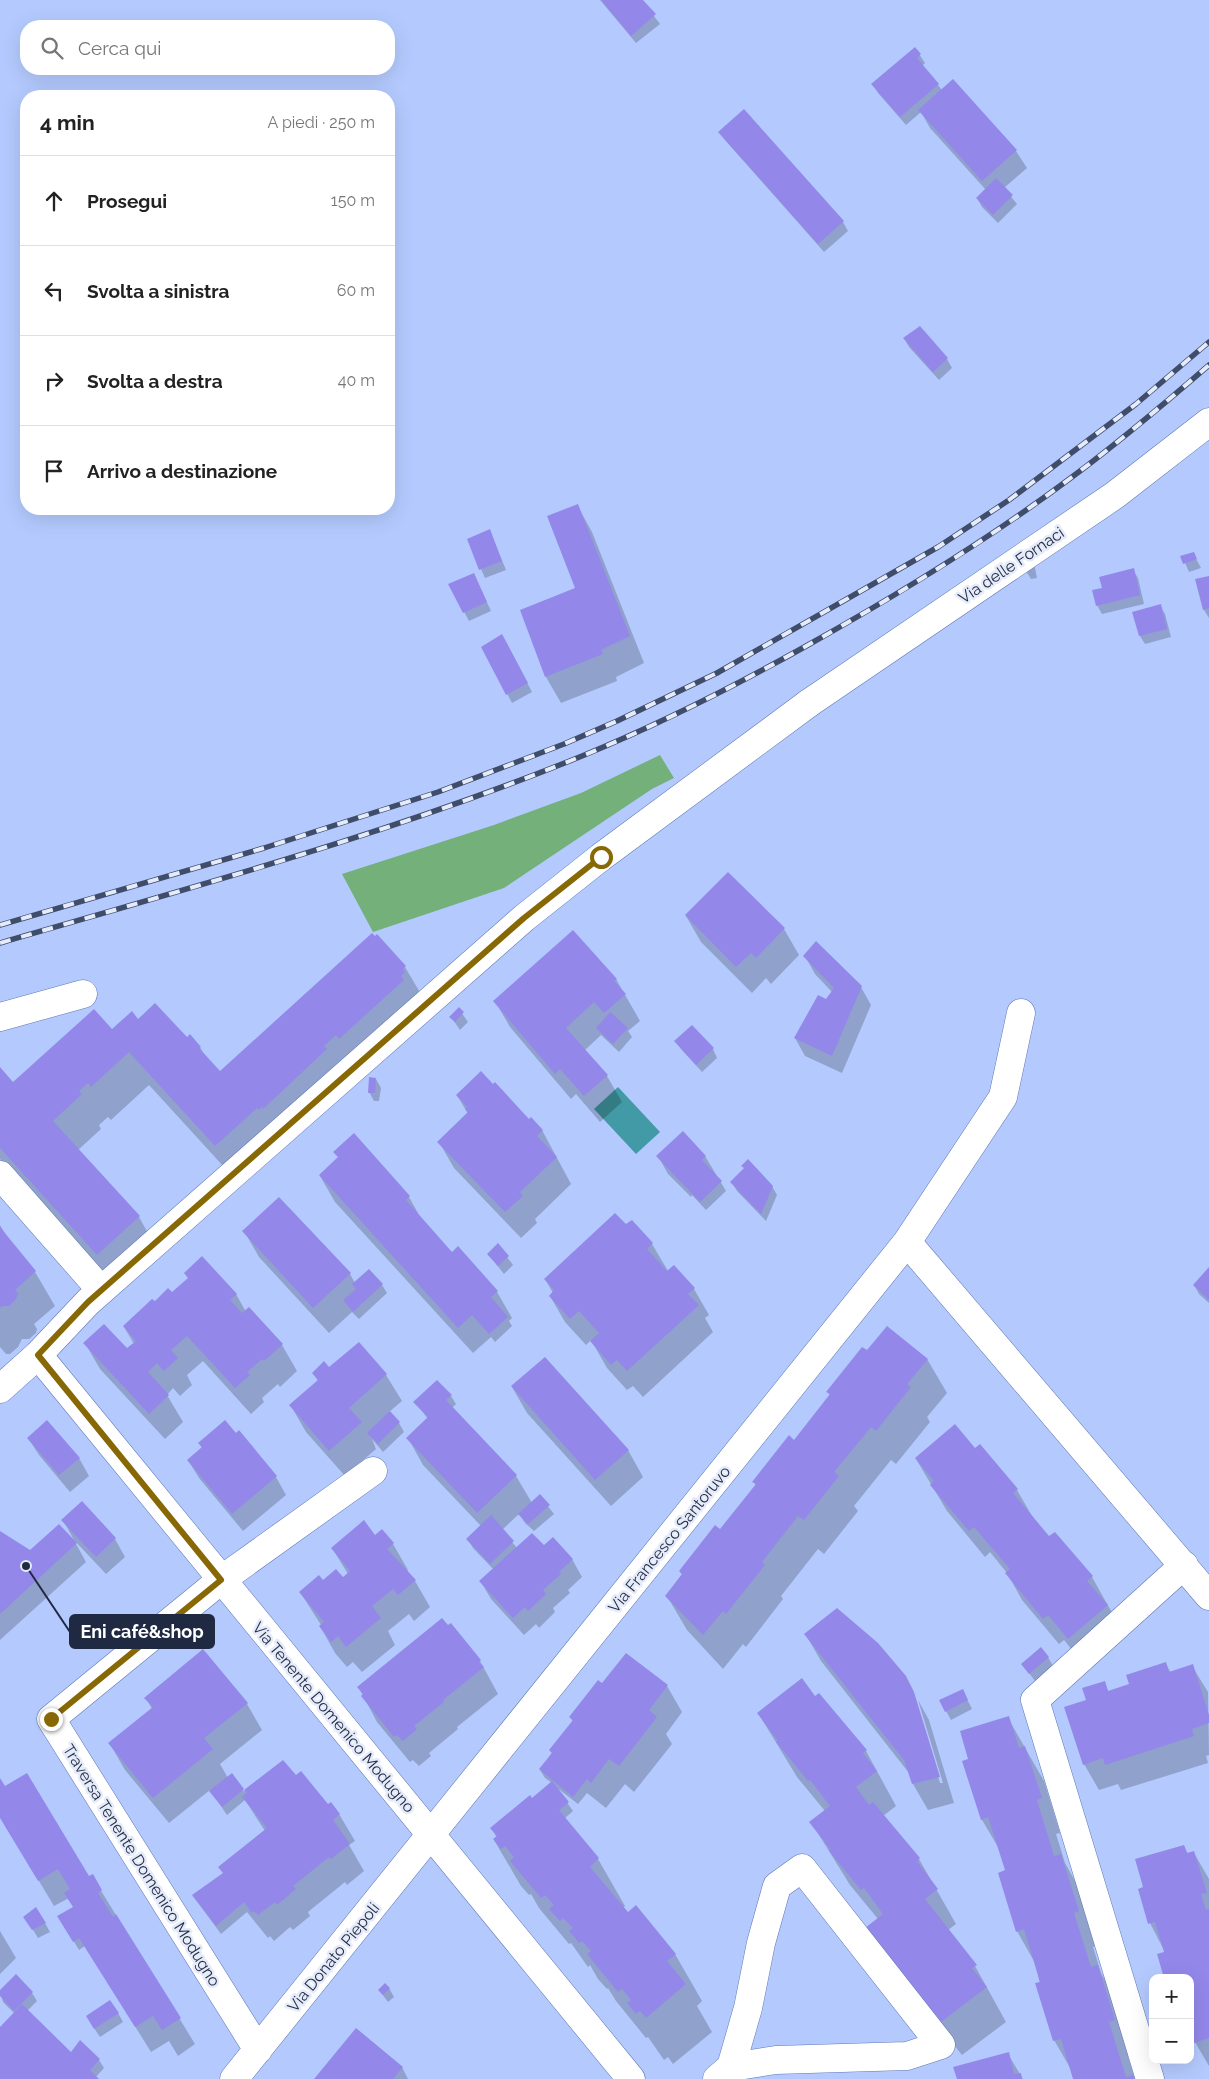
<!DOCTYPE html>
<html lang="it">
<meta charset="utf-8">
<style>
body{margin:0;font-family:Raleway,sans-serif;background:#f6f6f6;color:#222}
.controls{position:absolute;right:15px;bottom:15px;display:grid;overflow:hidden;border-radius:10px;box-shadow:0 5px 20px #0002}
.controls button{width:45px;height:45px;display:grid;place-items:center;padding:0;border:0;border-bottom:1px solid #e0e0e0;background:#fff;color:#222;font:25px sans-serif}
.stop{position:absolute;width:15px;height:15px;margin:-11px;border:4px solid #886804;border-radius:50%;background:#fff}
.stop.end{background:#886804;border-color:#fff;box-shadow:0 1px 5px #0008}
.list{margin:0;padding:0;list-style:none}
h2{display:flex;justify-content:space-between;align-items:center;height:65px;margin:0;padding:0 20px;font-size:21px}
h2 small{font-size:16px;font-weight:400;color:#767676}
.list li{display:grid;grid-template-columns:32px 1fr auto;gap:15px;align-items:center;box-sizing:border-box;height:90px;padding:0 20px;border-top:1px solid #e0e0e0}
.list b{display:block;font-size:19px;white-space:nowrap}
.list em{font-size:16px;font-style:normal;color:#767676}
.icon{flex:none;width:28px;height:28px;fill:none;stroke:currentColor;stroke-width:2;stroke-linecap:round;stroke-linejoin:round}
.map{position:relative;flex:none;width:1209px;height:2079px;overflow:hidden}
.search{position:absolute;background:#fff;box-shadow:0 5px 20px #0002;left:20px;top:20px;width:375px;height:55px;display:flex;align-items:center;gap:12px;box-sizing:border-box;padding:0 18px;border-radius:20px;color:#767676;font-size:19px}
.panel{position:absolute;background:#fff;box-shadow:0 5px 20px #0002;left:20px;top:90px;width:375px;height:425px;border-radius:20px}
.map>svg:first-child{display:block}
.green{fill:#73b07a}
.water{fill:#419aa5}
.shadow{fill:#0003}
.building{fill:#9388ea}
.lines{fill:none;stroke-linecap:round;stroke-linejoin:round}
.street-casing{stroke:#5f77b3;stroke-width:29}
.secondary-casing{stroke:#5f77b3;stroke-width:29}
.street{stroke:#fff;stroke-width:28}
.secondary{stroke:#fff;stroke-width:28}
.rail-casing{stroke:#3f4c6a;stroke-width:5.5}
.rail{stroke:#e5ebf9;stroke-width:4;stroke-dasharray:11;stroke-linecap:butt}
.route{stroke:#886804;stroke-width:6}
.labels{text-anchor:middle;stroke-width:5;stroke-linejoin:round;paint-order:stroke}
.street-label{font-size:16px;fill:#1f2942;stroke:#e5ebf9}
.leader{fill:none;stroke:#1f2942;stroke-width:2}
.callout-dot{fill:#1f2942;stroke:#e5ebf9;stroke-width:2}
.callout{fill:#1f2942;stroke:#1f2942;stroke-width:2}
.callout-label{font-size:18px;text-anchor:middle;font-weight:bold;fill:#fff}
</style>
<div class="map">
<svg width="1209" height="2079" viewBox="0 0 1209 2079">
<rect width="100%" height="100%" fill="#b4cafe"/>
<path class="green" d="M660,755L674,778L652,789L504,888L373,932L342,874L494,825L581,793Z"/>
<path class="water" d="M618,1087L660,1132L636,1154L594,1109Z"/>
<path class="shadow" d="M600,0H642L660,24L636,43Z
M915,48L925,63L922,66L942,90L953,80L1016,151L1027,168L1004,188L1017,204L998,223L982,207L977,198L986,190L930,128L921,112L906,125L878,93L873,84Z
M744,110L843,222L848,231L824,252L725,140L720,132Z
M920,328L947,359L952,368L939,380L909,347L904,338Z
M577,505L592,532L644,663L616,677L617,681L561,703L546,677L577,588Z
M490,531L506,570L485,578L481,569Z
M1193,553L1201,568L1189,572L1182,556Z
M1034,563L1037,578L1031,579L1026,571Z
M1133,570L1138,578L1144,604L1102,614L1097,605L1103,589Z
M1209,577V618L1204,610Z
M478,583L491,611L469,621L450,585Z
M1160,606L1165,614L1171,637L1145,644L1140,636L1134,613Z
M507,644L532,692L512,703L483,648Z
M728,874L784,929L799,955L771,984L766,978L752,993L701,942L686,916Z
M805,956L861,987L871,1005L842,1073L805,1056L795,1038L832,992L815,974Z
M405,967L425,1001L235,1179L149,1085L111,1120L108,1117L99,1125L101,1129L78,1150L139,1217L158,1251L117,1288L0,1159V1069L13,1083L112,1031L138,1021L187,1039L200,1047L206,1058L220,1073Z
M616,979L640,1021L628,1031L632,1037L619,1052L601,1035L584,1051L607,1076L622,1102L600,1122L576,1094L571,1099L510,1027L495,1001Z
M459,1009L468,1022L460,1030L451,1017Z
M676,1041L713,1049L717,1058L702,1072L681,1049Z
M376,1079L381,1088L379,1101H374L369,1092Z
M457,1095L529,1121L542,1130L571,1184L535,1219L537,1223L521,1238L454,1168L439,1142L468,1114Z
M335,1152L409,1197L423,1222L452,1253L458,1248L497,1292L512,1318L509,1321L512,1326L495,1342L491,1337L473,1353L335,1202L320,1176L339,1159Z
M658,1156H705L726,1191L706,1210L692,1195L691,1197L668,1174Z
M732,1182L772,1186L777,1195L766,1221L737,1191Z
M631,1221L652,1244L668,1271L673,1266L694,1289L709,1315L705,1318L713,1332L643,1397L633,1386L627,1390L607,1368L591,1340L586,1345L565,1322L550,1296L553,1293L545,1279Z
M0,1225L10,1242L35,1272L55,1306L34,1324L37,1329L36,1333L29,1339H22L18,1347L10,1354H6L0,1347Z
M244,1231L350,1274L355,1283L382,1285L387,1293L359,1319L352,1312L329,1333L259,1257Z
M498,1245L513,1265L504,1274L488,1254Z
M1209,1269V1303L1199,1294L1194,1285Z
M172,1294H236L246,1312L282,1345L297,1371L280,1387L278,1384L262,1398L264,1402L251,1414L203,1361L187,1375L192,1385L180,1396L173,1388L167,1395L183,1422L165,1439L100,1369L85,1343L127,1350L134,1344L124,1327L155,1302Z
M359,1343L386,1375L402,1401L389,1412L399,1423L404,1432L383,1452L372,1439L376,1449L345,1476L306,1432L291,1406L318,1381L313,1373L329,1369Z
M868,1352L927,1359L947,1393L927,1417L930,1422L896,1464L891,1460L854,1506L858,1511L824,1554L818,1549L781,1596L783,1599L746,1647L743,1644L723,1669L687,1630L667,1596L683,1576L680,1571L720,1530L756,1486L754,1482L795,1441L830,1396L828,1392Z
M512,1387L628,1450L643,1477L611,1506L527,1413Z
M451,1396L456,1404L452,1408L516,1476L532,1503L540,1496L554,1514L534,1531L525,1523L519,1514L502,1530L517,1548L544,1547L572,1559L582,1577L568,1590L570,1593L553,1608L555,1612L539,1628L536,1624L524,1635L491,1599L481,1582L494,1570L473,1548L468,1539L481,1526L423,1465L408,1438L428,1419L415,1402Z
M239,1432L276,1477L286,1495L243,1531L199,1478L188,1460L202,1448L199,1443Z
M28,1438L79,1458L89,1476L70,1492L39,1455Z
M980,1446L1017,1490L1032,1516L1049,1538L1092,1577L1123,1632L1084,1665L1064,1640L1059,1644L1022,1600L1007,1573L990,1552L985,1557L947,1511L916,1459L975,1450Z
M82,1503L115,1539L125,1557L106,1574L74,1540L63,1520Z
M382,1531L393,1544L408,1570L407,1571L415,1581L430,1607L414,1621L409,1614L388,1631L395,1645L362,1672L353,1662L347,1667L335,1653L320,1626L321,1625L300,1592L323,1582L342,1579L348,1574L332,1548L375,1536Z
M0,1532L29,1551L75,1542L86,1562L0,1640Z
M806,1635L913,1692L940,1783H943L918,1700L929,1720L954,1803L928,1810L913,1784L909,1773L821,1661Z
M1048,1657L1053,1666L1035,1681L1023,1665Z
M480,1661L498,1694L457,1727L458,1729L429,1753L431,1756L419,1766L413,1760L410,1762L377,1722L359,1688Z
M1166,1664L1171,1673L1192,1666L1208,1692L1209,1755L1206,1756L1208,1763L1121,1790L1118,1784L1099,1790L1084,1764L1087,1701L1104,1683L1109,1692L1131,1685Z
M602,1685L667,1686L682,1712L666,1734L672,1744L634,1792L625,1784L606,1808L587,1793L578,1804L556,1787L573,1811L564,1819L598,1859L625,1906L623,1908L675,1954L702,2001L697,2006L712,2032L673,2064L668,2057L664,2060L648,2037L646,2038L616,2001L608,1988L607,1989L598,1979L590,1965L588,1967L571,1943L569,1944L539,1908L531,1894L529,1895L521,1886L494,1840L497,1838L492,1829L552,1783L545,1778L540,1770L573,1722L570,1717Z
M146,1698L247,1704L262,1730L220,1764L228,1778L244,1791L283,1762L295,1777L339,1814L355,1841L349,1845L364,1871L347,1885L345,1882L308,1912L310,1916L293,1930L290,1927L274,1941L270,1936L268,1938L247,1912L221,1934L193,1896L224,1879L265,1831L245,1800L227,1815L210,1790L169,1823L125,1770L110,1744L152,1709Z
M815,1698L866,1751L896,1806L883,1816L919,1859L956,1924L948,1930L975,1966L1006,2022L962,2055L886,1962L878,1919L850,1885L811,1822L825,1811L797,1777L758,1713Z
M967,1699L972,1709L951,1720L946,1711Z
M1008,1718L1044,1781L1060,1833L1056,1834L1065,1863L1080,1890L1098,1945L1093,1947L1101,1973L1117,2000L1134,2055L1128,2057L1135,2079H1074L1072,2071L1054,2040L1035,1963L1017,1931L1006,1871L1001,1852L982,1820L964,1762L970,1759Z
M0,1781L89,1878L92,1876L195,2044L178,2056L169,2041L151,2052L85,1946L79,1950L59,1917L74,1908L69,1898L54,1906L0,1816Z
M1184,1846L1188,1854L1194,1853L1209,1879V2066L1195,2042L1192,2043L1190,2040V1978L1165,1952L1150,1923L1145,1888Z
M45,1923L50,1932L38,1938L30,1925Z
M0,1931L16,1958L0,1974Z
M16,1976L32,1993L37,2001L27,2011L72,2054L99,2060L104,2068L96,2077L97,2079H0V2029L15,2014L3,2002L0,1991Z
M389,1988L394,1997L388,2002L379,1990Z
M118,2013L123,2022L100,2037L92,2025Z
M1008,2054L1023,2079H958Z
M402,2067L408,2079H315Z"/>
<path class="building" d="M601,0H643L656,14L631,36Z
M915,47L921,54L917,58L939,84L900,117L871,84Z
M953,79L1017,150L982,181L918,110Z
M744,109L844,221L818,244L718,132Z
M996,178L1013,195L993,215L976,198Z
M920,326L948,358L933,372L903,338Z
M578,504L630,636L601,650L603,654L545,677L520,610L575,588L547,516Z
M490,529L502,561L479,570L467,539Z
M1194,552L1197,559L1183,564L1180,556Z
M1134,568L1140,595L1096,606L1092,590L1102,588L1099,577Z
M474,573L487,602L463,613L448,584Z
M1209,576V608L1203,610L1195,579Z
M1161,604L1167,629L1139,636L1132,612Z
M502,634L528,683L506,695L481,647Z
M728,872L785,928L756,958L751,953L736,967L685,915Z
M573,930L617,979L614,981L626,994L604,1013L594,1002L566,1028L608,1075L584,1096L560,1069L555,1074L493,1001Z
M372,933L375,936L377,934L406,966L403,969L405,972L401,976L404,980L339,1039L336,1035L324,1046L327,1049L263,1109L262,1107L259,1110L257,1108L215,1146L129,1052L91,1087L88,1083L79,1091L82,1094L53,1121L140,1216L97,1255L0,1148V1067L13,1082L94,1009L112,1029L132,1011L138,1019L155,1003L187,1037L190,1034L201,1047L199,1048L220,1071Z
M816,941L862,986L832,1056L794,1038L818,995L826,999L834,988L803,956Z
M459,1007L464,1012L455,1022L449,1017Z
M610,1012L628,1028L613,1044L596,1028Z
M692,1025L714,1048L696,1065L674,1041Z
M481,1071L493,1084L495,1082L529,1119L531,1117L543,1130L537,1136L557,1157L520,1192L523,1196L505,1212L437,1142L468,1112L465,1109L467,1107L456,1095Z
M369,1077L376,1078L375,1093H368Z
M683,1131L706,1156L702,1160L722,1181L700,1202L656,1156Z
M354,1133L410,1196L406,1200L452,1252L458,1246L498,1291L491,1297L508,1317L489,1334L472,1315L458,1328L319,1175L338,1157L333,1152Z
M748,1159L773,1186L761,1214L730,1182L744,1168L741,1166Z
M279,1197L351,1273L313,1308L242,1231Z
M615,1213L626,1224L632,1220L653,1243L647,1249L667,1271L674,1265L695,1288L688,1294L699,1305L627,1371L617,1360L611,1365L590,1341L599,1333L579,1311L570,1319L549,1296L554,1290L544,1279Z
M0,1227L36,1271L15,1290L18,1294L16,1299L9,1306H2L0,1308Z
M498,1243L509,1256L498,1266L487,1254Z
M202,1256L237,1294L230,1300L242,1313L249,1307L283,1344L264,1361L262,1359L247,1372L250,1375L235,1388L187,1336L171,1350L178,1358L164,1371L157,1363L148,1372L169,1395L149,1414L83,1343L104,1324L127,1348L136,1341L123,1326L152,1299L155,1301L168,1288L172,1292L188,1278L184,1273Z
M1209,1267V1300L1193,1285Z
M369,1269L383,1284L353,1312L343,1300L356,1289L352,1284Z
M887,1326L928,1359L907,1384L911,1387L876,1431L871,1427L834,1472L839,1476L804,1520L798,1516L762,1562L765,1565L726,1614L723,1611L703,1635L665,1596L682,1574L679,1571L715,1525L720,1529L756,1484L752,1482L789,1435L794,1440L830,1394L826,1392L862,1347L867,1350Z
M359,1342L387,1374L349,1408L362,1422L329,1451L289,1405L318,1380L312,1373L324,1361L329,1367Z
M545,1357L629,1450L595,1480L511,1386Z
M437,1380L452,1395L446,1400L517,1475L477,1513L406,1438L428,1417L413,1402Z
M390,1411L400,1422L378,1444L367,1433Z
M47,1420L80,1458L59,1475L27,1438Z
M225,1420L236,1433L239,1430L277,1476L232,1514L187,1460L202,1447L198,1443Z
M955,1424L975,1448L980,1444L1018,1489L1013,1493L1049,1536L1055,1532L1093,1576L1087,1581L1108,1605L1068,1639L1048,1615L1043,1619L1005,1573L1010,1569L974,1527L969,1531L930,1485L934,1481L915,1458Z
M540,1494L550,1505L528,1524L518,1514Z
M82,1501L116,1538L96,1557L61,1520Z
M491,1515L514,1541L490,1564L466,1539Z
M364,1520L375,1535L382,1529L394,1543L387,1549L416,1580L398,1595L393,1589L372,1606L381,1618L346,1647L338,1636L331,1642L319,1626L324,1622L299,1592L319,1575L323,1580L336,1569L343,1577L350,1571L331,1548Z
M59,1524L77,1543L0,1614V1531L30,1550Z
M532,1533L544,1545L553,1537L573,1559L559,1572L561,1574L543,1590L546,1594L528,1611L525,1607L513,1618L479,1581Z
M837,1608L878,1643L906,1676L914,1692L940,1777L912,1784L904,1760L804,1634Z
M442,1618L448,1625L451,1623L481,1660L479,1662L484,1667L443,1700L444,1702L414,1726L417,1729L403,1741L397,1735L394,1737L361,1696L363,1694L357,1687Z
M1041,1647L1049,1657L1029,1674L1021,1664Z
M203,1649L248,1703L204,1738L213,1749L153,1798L108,1743L153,1707L144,1698Z
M626,1653L668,1685L649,1710L657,1717L619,1766L609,1759L591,1783L587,1779L573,1797L539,1769L552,1753L549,1750L573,1720L569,1717L598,1680L602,1683Z
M1166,1662L1169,1672L1193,1664L1209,1715V1723L1192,1729L1194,1736L1105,1765L1103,1758L1083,1765L1064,1707L1086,1700L1082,1688L1105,1681L1108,1691L1129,1684L1126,1675Z
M802,1678L815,1696L819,1693L867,1750L863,1753L877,1771L856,1787L869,1805L873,1802L920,1858L917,1861L938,1889L925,1899L977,1965L972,1968L987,1987L941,2022L920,1995L916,1996L886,1957L888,1955L865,1928L883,1914L864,1888L861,1890L829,1851L830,1849L809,1822L830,1806L810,1780L808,1781L776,1742L778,1741L757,1713Z
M963,1689L968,1700L945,1712L939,1700Z
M1009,1716L1019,1748L1025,1746L1042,1798L1037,1800L1054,1856L1061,1854L1079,1911L1074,1913L1091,1967L1098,1965L1115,2020L1109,2022L1126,2077L1133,2075L1134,2079H1073L1061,2039L1053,2041L1035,1983L1040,1982L1024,1929L1016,1932L998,1873L1005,1870L988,1817L981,1820L962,1761L968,1759L960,1731Z
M283,1760L296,1775L301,1771L328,1804L331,1802L340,1814L333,1820L350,1844L331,1859L329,1857L293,1886L296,1889L277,1905L275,1902L258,1915L254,1911L252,1913L244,1902L216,1926L192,1895L223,1873L218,1867L267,1828L242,1797L247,1792L244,1790Z
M27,1773L89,1876L93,1874L102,1890L98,1893L113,1917L116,1914L181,2018L162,2030L153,2016L135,2027L79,1938L73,1942L57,1916L73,1907L64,1893L70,1889L58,1869L38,1881L0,1818V1778L5,1786Z
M232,1773L244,1789L222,1807L209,1791Z
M552,1781L569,1802L559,1810L599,1858L590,1867L628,1912L636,1905L676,1954L667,1961L686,1984L646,2018L640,2011L636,2014L627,2003L631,2000L622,1989L618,1992L587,1954L591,1951L582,1941L579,1943L569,1931L573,1928L563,1918L560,1921L549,1909L554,1905L545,1895L541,1898L510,1861L514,1857L505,1846L501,1849L493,1839L497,1836L490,1828L530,1795L532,1798Z
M1184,1845L1187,1853L1194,1851L1207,1893L1201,1894L1206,1910L1209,1909V2038L1194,2043L1190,2031V1978H1164L1157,1954L1164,1952L1155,1922L1148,1924L1138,1889L1143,1887L1135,1859Z
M36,1907L46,1923L32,1930L23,1917Z
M16,1974L33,1992L14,2011L0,1996V1990Z
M385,1983L390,1988L383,1995L378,1990Z
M110,2000L119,2013L94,2029L86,2016Z
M22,2004L71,2052L80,2040L100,2059L90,2070L99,2079H0V2027Z
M356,2028L403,2067L393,2079H314Z
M1009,2052L1014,2074L1021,2073L1022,2079H957L953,2067Z"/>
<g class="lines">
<defs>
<path id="street" d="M809,703L1115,495L1209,422
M0,1017L83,994
M0,1175L101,1290
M907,1242L1209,1596
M38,1355L631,2079
M258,2050L51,1719L221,1580L373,1471
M234,2079L907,1242L1003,1097L1021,1013
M717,2079L731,2067L776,2060L907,2056L941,2045L802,1868L777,1886L761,1943L748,2008L731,2067
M1150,2079L1035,1700L1184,1565"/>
<path id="secondary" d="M0,1389L38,1355L88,1302L524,918L601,857L809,703"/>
</defs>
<use href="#street" class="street-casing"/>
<use href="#secondary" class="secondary-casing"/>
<use href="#street" class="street"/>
<use href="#secondary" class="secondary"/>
<defs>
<path id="rail" d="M0,925L264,848L438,792L564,744L617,721L717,673L938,547L1009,500L1136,404L1209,342
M0,943C196,886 393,833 582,756C660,724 735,686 808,645C899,594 988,540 1072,477C1119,442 1164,404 1209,365"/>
</defs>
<use href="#rail" class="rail-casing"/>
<use href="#rail" class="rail"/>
</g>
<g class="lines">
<path class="route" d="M51,1719L221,1580L38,1355L88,1302L524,918L601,857"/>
</g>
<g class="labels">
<g class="street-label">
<text transform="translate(1011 565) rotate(-34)" y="6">Via delle Fornaci</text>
<text transform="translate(669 1539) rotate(-51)" y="6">Via Francesco Santoruvo</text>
<text transform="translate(334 1717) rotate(50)" y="6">Via Tenente Domenico Modugno</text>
<text transform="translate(142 1865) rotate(58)" y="6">Traversa Tenente Domenico Modugno</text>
<text transform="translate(333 1957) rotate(-51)" y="6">Via Donato Piepoli</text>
</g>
</g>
<path class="leader" d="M26 1566L70 1632"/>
<circle class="callout-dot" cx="26" cy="1566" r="5"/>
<rect class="callout" x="70" y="1615" width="144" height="33" rx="5"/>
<g class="callout-label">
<text x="142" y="1638">Eni café&amp;shop</text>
</g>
</svg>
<div class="controls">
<button>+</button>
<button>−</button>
</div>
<div class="stop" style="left:601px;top:857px"></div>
<div class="stop end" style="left:51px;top:1719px"></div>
<div class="search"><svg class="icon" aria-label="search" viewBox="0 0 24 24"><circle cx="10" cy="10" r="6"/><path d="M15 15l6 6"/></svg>Cerca qui</div>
<section class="panel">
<h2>4 min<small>A piedi · 250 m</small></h2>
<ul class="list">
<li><svg class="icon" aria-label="ahead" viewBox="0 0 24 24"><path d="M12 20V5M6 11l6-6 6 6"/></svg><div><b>Prosegui</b></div><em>150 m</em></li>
<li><svg class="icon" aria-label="left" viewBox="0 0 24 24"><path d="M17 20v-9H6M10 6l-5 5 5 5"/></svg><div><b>Svolta a sinistra</b></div><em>60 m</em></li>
<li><svg class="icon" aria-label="right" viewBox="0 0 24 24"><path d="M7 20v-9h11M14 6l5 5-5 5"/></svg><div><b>Svolta a destra</b></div><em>40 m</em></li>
<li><svg class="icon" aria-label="arrive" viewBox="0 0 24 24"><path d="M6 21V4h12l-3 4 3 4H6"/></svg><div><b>Arrivo a destinazione</b></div></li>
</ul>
</section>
</div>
